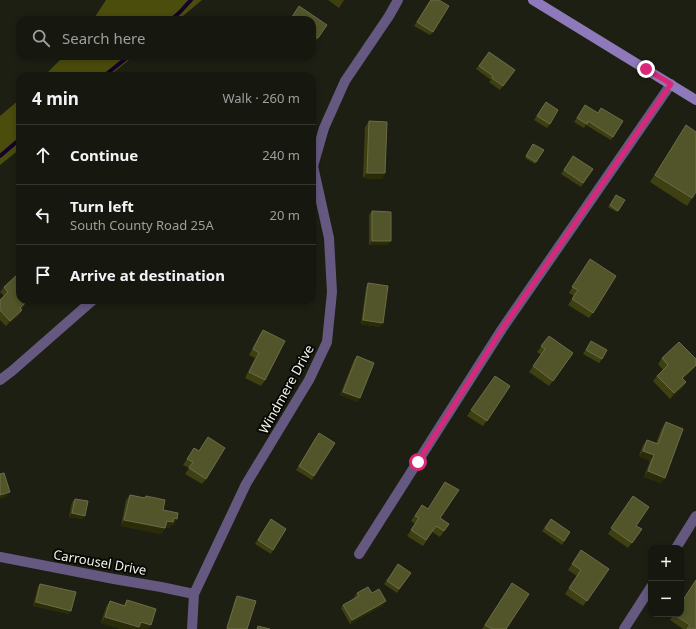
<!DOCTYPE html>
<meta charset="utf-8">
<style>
body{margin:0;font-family:"Noto Sans",sans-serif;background:#23241c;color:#f1f3f6}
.controls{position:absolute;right:12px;bottom:12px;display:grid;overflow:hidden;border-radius:8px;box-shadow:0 2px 6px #0003}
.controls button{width:36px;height:36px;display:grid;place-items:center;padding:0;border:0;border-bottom:1px solid #35362e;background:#16170e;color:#f1f3f6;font:20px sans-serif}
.stop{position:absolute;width:12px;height:12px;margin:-9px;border:3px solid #db2777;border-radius:50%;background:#fff}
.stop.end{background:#db2777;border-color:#fff;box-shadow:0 1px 4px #0008}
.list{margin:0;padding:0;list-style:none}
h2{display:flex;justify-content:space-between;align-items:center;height:52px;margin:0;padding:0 16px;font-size:17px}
h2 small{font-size:13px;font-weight:400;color:#9e9f9e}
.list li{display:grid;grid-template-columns:26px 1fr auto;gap:12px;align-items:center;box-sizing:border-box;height:60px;padding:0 16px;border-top:1px solid #35362e}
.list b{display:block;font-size:15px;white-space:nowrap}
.list p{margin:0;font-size:13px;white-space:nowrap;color:#9e9f9e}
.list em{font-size:13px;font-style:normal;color:#9e9f9e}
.icon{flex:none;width:22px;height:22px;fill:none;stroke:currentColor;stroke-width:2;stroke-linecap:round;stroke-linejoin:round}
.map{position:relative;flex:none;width:696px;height:629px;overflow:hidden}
.search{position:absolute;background:#16170e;box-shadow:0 2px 6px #0003;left:16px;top:16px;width:300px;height:44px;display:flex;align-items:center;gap:10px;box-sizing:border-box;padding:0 14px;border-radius:12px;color:#9e9f9e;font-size:15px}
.panel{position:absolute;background:#16170e;box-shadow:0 2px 6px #0003;left:16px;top:72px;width:300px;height:232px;border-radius:12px}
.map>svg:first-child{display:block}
.forest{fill:#4a4d0c}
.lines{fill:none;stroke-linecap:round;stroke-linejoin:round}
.stream{stroke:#14022c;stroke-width:4}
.street{stroke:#655981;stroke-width:10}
.secondary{stroke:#8e7aba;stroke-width:10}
.wall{fill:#3f4012}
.shaded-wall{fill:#292b09}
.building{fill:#525429;stroke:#6b6d48}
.route{stroke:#db2777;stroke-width:5}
.labels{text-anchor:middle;stroke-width:4;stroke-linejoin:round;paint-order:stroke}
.street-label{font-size:13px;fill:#f2f3ea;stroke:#080905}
</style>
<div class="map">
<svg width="696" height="629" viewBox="0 0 696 629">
<rect width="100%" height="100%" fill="#1e1f13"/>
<path class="forest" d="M106,0H202L178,20H93Z
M64,56H134L109,76H44Z
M20,99V149L0,165V116Z"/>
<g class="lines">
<path class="stream" d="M171,20L180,12L191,0
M104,76L129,56
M0,156L20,139"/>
<path class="street" d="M0,380L12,371L93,300
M676,548L696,516
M359,554L502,329L671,84
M0,557L114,579L161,587L194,594
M192,629L194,594L246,484L309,380L327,342L332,292L329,238L313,166L324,128L345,81L389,16L398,0
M624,629L651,587"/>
<path class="secondary" d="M533,0L696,100"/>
</g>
<path class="wall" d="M328,0H344L339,8Z
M430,0L433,32L430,35L414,26Z
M312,20L327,25L314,44L312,42Z
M489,52L515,70L500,90L489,82L491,80L476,69Z
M585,105L598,113L601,108L613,137L611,140L586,125L584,128L574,122Z
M543,106L550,124L547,128L534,120Z
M369,121L385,173L382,179L363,178L365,127Z
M686,125L696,192L687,206L650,182Z
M533,144L544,150L535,164L525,158Z
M573,156L593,169L581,187L561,174Z
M616,195L625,200L617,212L608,207Z
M372,211L388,245H369V215Z
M586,265L593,313L589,318L568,305L574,296L569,293Z
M368,283L380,327L361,324L366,287Z
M4,287L20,300H30L21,309L22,310L18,316L6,326L0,320V300L4,296L0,292Z
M263,330L265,380L261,386L245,378L255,358L249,355L259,336Z
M549,336L573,353L549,386L529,372L541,355L537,352Z
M591,341L602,359L599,363L583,354Z
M357,356L358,402L340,395L354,360Z
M662,358L696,359V366L683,379L686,382L682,388L670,399L653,381L657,376L663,370L658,364Z
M495,376L510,386L483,426L467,416Z
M666,422L665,478L661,483L644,477L650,461L639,456L643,445L647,440L656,443L662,428Z
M208,437L206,479L202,484L185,474L189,468L183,465L194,448L199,451Z
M316,437L314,476L312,480L296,470Z
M130,495L144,498L146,496L163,510L177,519L173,525L172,524L169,528L166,527L161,534L121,526L126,500Z
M633,496L636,526L642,529L628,548L608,534Z
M75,499L82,519L69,517L72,502Z
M422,505L449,524L440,537L432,532L423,546L407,536L415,524L411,521Z
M551,519L570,532L562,545L542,531Z
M268,523L273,550L271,554L255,544Z
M581,550L609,569L583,606L565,594L577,576L568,570Z
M398,564L411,573L397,593L384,584Z
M512,583L506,629H482L508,589Z
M40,584L71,611L69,614L33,606L38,587Z
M357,593H372L383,605L350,624L341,608L343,605L355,598L354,597Z
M237,596L247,629H226L235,600Z
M127,600L151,625L148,629H121L101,623L106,607L110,601L123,606Z
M674,614L696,629H683L670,620Z"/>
<path class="shaded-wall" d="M367,173H385L382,179L363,178Z
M372,241H391L388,245H369Z
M28,300H30L16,313L20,308Z
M22,310L18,316L6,326L10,321Z
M363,320L383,323L380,327L361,324Z
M696,365L695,368L678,384L682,378Z
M686,382L682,388L670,399L674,393Z
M343,392L360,398L358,402L340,395Z
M643,451L654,455L650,461L639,456Z
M648,471L665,478L661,483L644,477Z
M10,492L6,497L0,499V495Z
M72,513L85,516L82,519L69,517Z
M174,518L177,519L173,525L172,524L169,528L163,527L167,521Z
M124,520L165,528L161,534L121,526Z
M386,601L383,605L350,624L352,620Z
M36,602L71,611L69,614L33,606Z
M105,617L141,622L151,625L148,629H121L101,623Z"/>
<path class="building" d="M431,0H439L449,6L433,32L417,22Z
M299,6L327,25L318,38L312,34V20H290Z
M489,52L515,70L503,86L492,78L493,76L479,66Z
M546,102L558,110L550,124L537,116Z
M585,105L598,113L601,108L623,121L613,137L588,121L587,124L577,118Z
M369,121L387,122L385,173H367Z
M686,125L696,132V192L692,198L655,175Z
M533,144L544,150L536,162L526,156Z
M573,156L593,169L583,183L564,170Z
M616,195L625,200L618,211L610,205Z
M372,211L391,212V241H372Z
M590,259L616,276L593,313L572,299L578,290L572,287Z
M18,274L20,276V300H28L20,308L22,310L10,321L0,310V300L8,292L4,287Z
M368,283L388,286L383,323L363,320Z
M263,330L285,341L265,380L249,372L259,353L253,349Z
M549,336L573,353L553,381L533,366L545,349L541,346Z
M591,341L607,350L602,359L586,350Z
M679,342L696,359V365L682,378L686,382L674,393L657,376L668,365L662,358Z
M357,356L374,363L360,398L343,392Z
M495,376L510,386L487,421L471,410Z
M666,422L683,429L665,478L648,471L654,455L643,451L647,440L658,444Z
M319,433L335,443L314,476L299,466Z
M208,437L225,448L206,479L189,468L193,462L187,459L194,448L199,451Z
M4,473L10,492L0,495V474Z
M445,482L459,490L440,518L449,524L444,531L436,526L426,540L411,530L419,518L415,516L422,505L428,509Z
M130,495L145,498L146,496L165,500L163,510L178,513L177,519L174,518L173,522L167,521L165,528L124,520Z
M633,496L649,507L636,526L642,529L632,543L611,528Z
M75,499L88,501L85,516L72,513Z
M271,519L286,529L273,550L258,540Z
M551,519L570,532L564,541L545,528Z
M581,550L609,569L587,601L569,588L581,570L572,564Z
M398,564L411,573L399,589L387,581Z
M696,580V629H687L690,625L673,614H681V603Z
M512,583L529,594L506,629H492L485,625Z
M40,584L76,592L71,611L36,602Z
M368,587L372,593L379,589L386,601L352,620L343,605L359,596L357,593Z
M237,596L256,601L247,629H231L227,628Z
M127,600L156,609L151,625L141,622L139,627L105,617L110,601L125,606Z
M258,626L270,629H257Z"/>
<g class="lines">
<path class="route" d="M418,462L502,329L671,84L646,69"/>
</g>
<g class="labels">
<g class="street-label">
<text transform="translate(286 389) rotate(-61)" y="5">Windmere Drive</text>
<text transform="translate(100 562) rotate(10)" y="5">Carrousel Drive</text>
</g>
</g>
</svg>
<div class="controls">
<button>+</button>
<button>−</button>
</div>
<div class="stop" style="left:418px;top:462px"></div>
<div class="stop end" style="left:646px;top:69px"></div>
<div class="search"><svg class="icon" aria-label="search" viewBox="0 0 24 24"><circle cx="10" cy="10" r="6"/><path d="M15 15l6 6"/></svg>Search here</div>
<section class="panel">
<h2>4 min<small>Walk · 260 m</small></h2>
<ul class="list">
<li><svg class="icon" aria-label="ahead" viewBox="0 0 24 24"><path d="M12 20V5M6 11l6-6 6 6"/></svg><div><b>Continue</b></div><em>240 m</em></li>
<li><svg class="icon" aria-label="left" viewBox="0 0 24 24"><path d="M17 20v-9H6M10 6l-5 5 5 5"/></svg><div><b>Turn left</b><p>South County Road 25A</p></div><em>20 m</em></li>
<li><svg class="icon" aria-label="arrive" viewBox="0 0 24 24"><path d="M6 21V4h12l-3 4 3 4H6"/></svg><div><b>Arrive at destination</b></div></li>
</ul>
</section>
</div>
